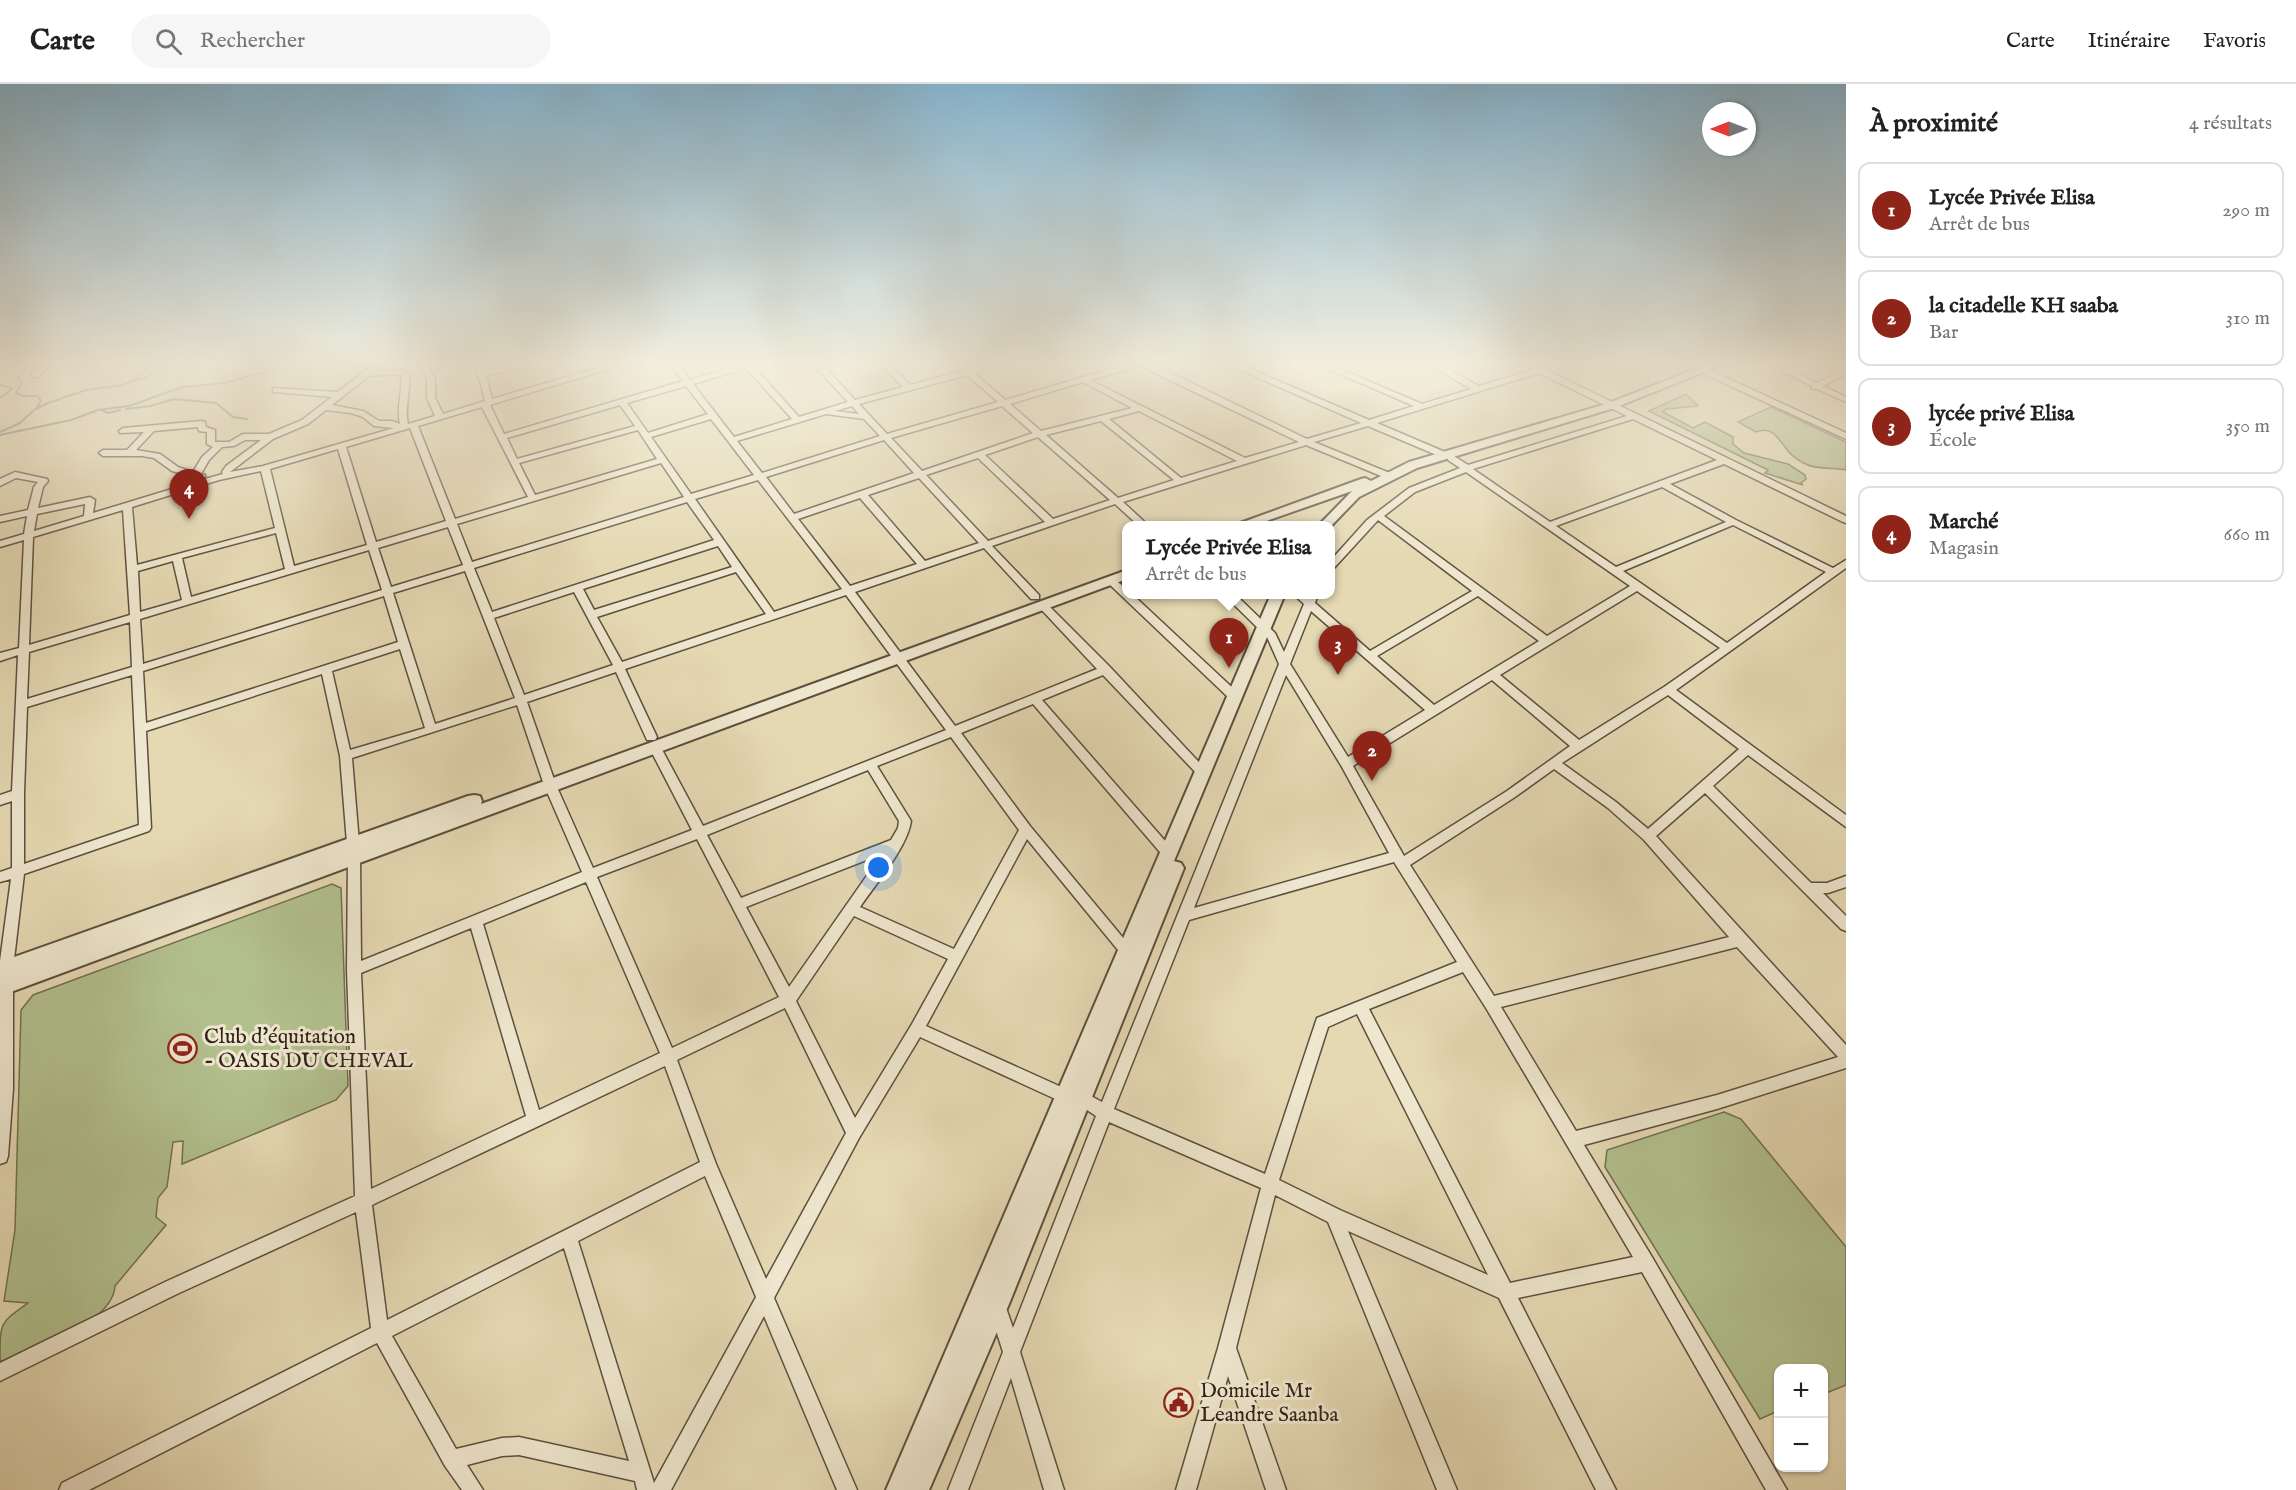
<!DOCTYPE html>
<html lang="fr">
<meta charset="utf-8">
<style>
body{margin:0;font-family:"IM FELL English",serif;background:#f6f6f6;color:#222}
.controls{position:absolute;right:18px;bottom:18px;display:grid;overflow:hidden;border-radius:12px;box-shadow:0 2px 4px #0004}
.controls button{width:54px;height:54px;display:grid;place-items:center;padding:0;border:0;border-bottom:2px solid #e0e0e0;background:#fff;color:#222;font:30px sans-serif}
.compass{position:absolute;left:1702px;top:18px;width:54px;height:54px;border-radius:50%;background:#fff;box-shadow:0 2px 4px #0004;rotate:270deg}
.you{position:absolute;left:879px;top:784px;width:21px;height:21px;margin:-15px;border:4px solid #fff;border-radius:50%;background:#1a73e8;box-shadow:0 0 0 9px #1a73e833}
.badge{display:grid;place-items:center;width:39px;height:39px;border-radius:50%;background:#8f2418;color:#fff;font-size:20px;font-weight:700}
.pin{position:absolute;translate:-50% -50px;filter:drop-shadow(0 2px 3px #0008)}
.pin::after{content:'';position:absolute;top:32px;width:21px;height:18px;background:inherit;clip-path:polygon(0 0,100% 0,50% 100%)}
.popup{position:absolute;left:1122px;top:437px;width:213px;height:78px;box-sizing:border-box;display:grid;place-content:center;border-radius:12px;background:#fff;filter:drop-shadow(0 2px 4px #0005);font-size:20px;white-space:nowrap;color:#767676}
.popup b{font-size:22px;color:#222}
.popup::after{content:'';position:absolute;left:50%;top:100%;margin-left:-12px;border:12px solid transparent;border-top-color:#fff}
.list{margin:0;padding:0;list-style:none}
h2{display:flex;justify-content:space-between;align-items:center;height:78px;margin:0;padding:0 24px;font-size:26px}
h2 small{font-size:20px;font-weight:400;color:#767676}
.list li{display:grid;grid-template-columns:39px 1fr auto;gap:18px;align-items:center;box-sizing:border-box;height:96px;margin:0 12px 12px;padding:0 12px;border:2px solid #e0e0e0;border-radius:12px}
.list b{display:block;font-size:22px;white-space:nowrap}
.list p{margin:0;font-size:20px;white-space:nowrap;color:#767676}
.list em{font-size:20px;font-style:normal;color:#767676}
.icon{flex:none;width:33px;height:33px;fill:none;stroke:currentColor;stroke-width:2;stroke-linecap:round;stroke-linejoin:round}
.map{position:relative;flex:none;width:1846px;height:1406px;overflow:hidden}
header{display:flex;align-items:center;gap:36px;box-sizing:border-box;height:84px;padding:0 30px;background:#fff;border-bottom:2px solid #e0e0e0}
header strong{font-size:28px}
nav{display:flex;gap:33px;margin-inline-start:auto;font-size:21px}
.search{width:420px;height:54px;background:#f6f6f6;display:flex;align-items:center;gap:15px;box-sizing:border-box;padding:0 21px;border-radius:33px;color:#767676;font-size:22px}
main{display:flex}
aside{flex:1;background:#fff}
.map>svg:first-child{display:block}
.green{fill:#b2c08e;stroke:#717153;stroke-width:1.5}
.lines{fill:none;stroke-linecap:round;stroke-linejoin:round}
.stream{stroke:#6d7d72;stroke-width:2}
.minor-casing{stroke:#5d503f;stroke-width:3}
.tertiary-casing{stroke:#5d503f;stroke-width:4}
.minor{fill:#eee6ce;fill-rule:evenodd}
.tertiary{fill:#eee6ce;fill-rule:evenodd}
.labels{text-anchor:middle;stroke-width:6;stroke-linejoin:round;paint-order:stroke}
.near-poi-label{font-size:21px;fill:#302218;stroke:#eee6ce;text-anchor:start}
</style>
<header>
<strong>Carte</strong>
<div class="search"><svg class="icon" aria-label="search" viewBox="0 0 24 24"><circle cx="10" cy="10" r="6"/><path d="M15 15l6 6"/></svg>Rechercher</div>
<nav><a>Carte</a><a>Itinéraire</a><a>Favoris</a></nav>
</header>
<main>
<div class="map">
<svg width="1846" height="1406" viewBox="0 0 1846 1406">
<rect width="100%" height="100%" fill="#e5d9b3"/>
<filter id="stains"><feTurbulence type="fractalNoise" baseFrequency=".00333" numOctaves="4"/><feColorMatrix values="0 0 0 0 .2 0 0 0 0 .09 0 0 0 0 .02 0 0 0 .5 -.17"/></filter>
<radialGradient id="worn" r=".72"><stop offset=".6" stop-color="#630" stop-opacity="0"/><stop offset="1" stop-color="#630" stop-opacity=".3"/></radialGradient>
<path class="green" d="M1686,310L1698,322L1666,325L1663,328L1693,344L1705,338L1733,353V360L1744,369L1788,380L1805,391L1806,395L1801,399L1803,401L1765,389L1768,386L1649,327Z
M1771,323L1846,358V386C1836,384 1816,385 1808,381C1802,379 1793,373 1789,368C1779,357 1774,341 1756,348L1738,338Z
M332,800L341,804L348,1002L336,1016L182,1080L183,1057L173,1058L167,1103L158,1114L156,1133L166,1141L115,1202C113,1240 34,1264 3,1278L0,1276C0,1237 0,1239 28,1219L4,1217L15,1146L21,926L33,911Z
M1724,1028L1741,1035L1846,1163V1301L1824,1310V1284H1778V1327L1760,1335L1605,1083L1607,1066Z"/>
<g class="lines">
<path class="stream" d="M29,278L18,294L22,299L16,309L22,312H38L41,317L37,323
M133,297L146,293L171,278
M126,325L150,322L174,315L216,319L233,333L247,335
M103,327L109,329L120,326
M0,348L20,339L34,326L48,319L86,306L123,301L134,296L155,278
M0,351L71,336L98,326L129,322L182,303L225,299L268,287L284,278
M0,457L13,453"/>
<defs>
<path id="minor" d="M0,278H6L0,282Z
M44,278H53L38,293H32V289Z
M377,278H386L375,287L400,286L409,290C411,307 404,323 408,340L435,332L427,314V295L418,278H426L435,295V314L443,330L485,317L475,278H483L485,288L525,278H541L486,292L492,315L618,278H632L490,321L504,350L683,297L668,278H676L690,296L748,278H762L753,282L799,333L848,318L811,278H820L855,316L903,303L879,278H888L910,301L962,287L953,278H962L970,285L994,278H1008L974,289L1005,316L1134,278H1148L1307,355L1361,339L1222,278H1234L1369,336L1414,322L1312,278H1324L1422,320L1471,305L1424,278H1435L1479,302L1533,286L1519,278H1530L1846,432V439L1843,438L1724,380L1670,400L1736,436L1833,484L1846,476V484L1676,606L1846,731V743L1748,671L1713,702L1811,799H1827L1846,792V803L1828,809H1823L1846,832V847L1841,845L1705,709L1656,752L1846,961V984L1717,1025L1584,1061L1652,1173L1787,1406H1766L1642,1188L1518,1214L1616,1406H1596L1499,1214L1348,1147L1457,1406H1437L1328,1138L1275,1111L1236,1264L1286,1406H1266L1228,1292L1196,1406H1176L1218,1264L1261,1104L1109,1038L1020,1268L1064,1406H1044L1011,1294L968,1406H948L1003,1268L988,1221L991,1215L997,1212L1003,1215L1013,1244L1096,1032L1078,1020L1062,1018L920,953L859,1054L774,1214L857,1406H837L764,1232L671,1406H637L635,1397L519,1371L502,1372L467,1381L483,1406H462L445,1382L377,1259L89,1406H59L62,1399L371,1244L356,1128L177,1210L0,1297V1279L165,1198L355,1112L347,886L348,772L350,768L354,767L358,768L360,772L361,877L582,788L544,701L517,621L352,674L359,759L357,763H349L347,759L340,672L322,590L146,647L151,744L149,747L24,790L13,884V1005L8,1072L6,1078L0,1080V877L11,795L0,798V788L12,784V717L0,721V711L12,707L18,571L0,577V569L19,564L24,456L0,463V457L24,450L27,432L0,438V432L28,426L34,403L38,398L16,394L0,402V395L15,388L47,395L48,397L43,403L38,424L90,413L95,416L93,429L185,401L190,392L172,387L154,374L142,372H103L99,369L103,366H127L144,348L120,349L119,347L123,344L202,337L205,338L206,343L215,346V358H229L243,350H269L302,336L332,313L276,308H273V304L338,308ZM1140,282L1299,358L1245,374L1090,296ZM746,284L792,335L734,353L693,300ZM1539,289L1627,332L1468,381L1454,372H1448V376L1460,384L1409,404L1367,436L1331,476V485L1334,484L1378,436L1472,507L1370,567L1315,519L1318,510H1308L1307,512L1305,510H1293L1304,520L1284,568L1275,549L1235,510H1223L1267,553L1279,580L1102,1018L1080,1006H1068L926,942L1027,755L1122,871L1127,873L1132,871L1134,867L1030,742L961,649L1033,620L1165,774L1169,775L1173,774L1175,770L1173,766L1042,616L1103,591L1199,692H1207L1209,689L1110,583L1047,520H1039L1038,522L1097,585L955,642L855,508L984,464L1031,515H1039V511L992,462L1115,420L1139,442H1149L1123,418L1306,361L1386,394H1392V390L1314,358L1368,342L1439,372H1445V368L1377,339ZM399,290L401,291C403,308 396,323 400,340L392,337H379L363,327L332,321L369,292ZM967,291L998,318L887,350L859,320ZM1083,298L1132,324L1041,347L1010,320ZM686,302L708,330L648,349L627,319ZM620,321L635,342L517,375L507,354ZM852,322L859,330L835,327ZM1002,322L1033,349L922,387L891,354ZM482,323L528,413L455,435L418,342ZM326,326L351,329L363,333L374,342L394,344L263,382L230,388L273,355L308,340ZM1139,327L1237,377L1181,394L1109,335ZM826,330L864,335L880,352L762,389L737,357ZM711,335L754,391L691,410L651,353ZM1633,335L1717,376L1550,438L1473,385ZM1101,337L1174,396L1118,414L1046,351ZM198,343L199,347L207,348V360L213,363L202,373L193,388L178,383L160,370L136,366L154,347ZM410,344L446,437L376,458L346,363ZM638,346L657,375L535,411L519,379ZM1038,353L1110,416L1053,435L985,371ZM245,356H261L226,382L222,388L223,390L205,395V391L201,390L209,376L222,363L234,362ZM884,356L914,389L794,430L766,393ZM338,365L367,461L294,482L270,385ZM978,374L1045,438L988,457L926,391ZM661,379L684,413L472,478L457,440ZM261,387L275,444L137,481L132,423L219,396ZM1466,388L1630,502L1547,552L1384,432L1415,408ZM919,394L979,459L925,477L868,411ZM758,396L842,505L774,528L695,415ZM1662,403L1726,438L1616,483L1556,442ZM860,414L917,480L850,502L798,435ZM687,418L714,456L492,528L474,484ZM85,420L84,432L34,447L37,430ZM123,426L130,531L29,561L33,453ZM1733,441L1826,488L1727,559L1623,487ZM448,443L463,481L391,503L378,464ZM276,449L285,485L191,513L182,474ZM718,462L732,483L594,526L583,505ZM369,466L382,506L143,580L140,535ZM173,477L182,516L140,528L138,487ZM465,487L515,614L435,640L393,509ZM736,488L766,530L622,578L597,533ZM1637,507L1720,564L1664,603L1579,656L1500,591ZM574,508L613,581L524,611L494,534ZM846,511L946,646L703,742L659,660H651L649,663L692,746L593,784L556,701L527,618L616,588L647,656H655L657,653L625,585ZM384,512L398,558L146,639L143,587ZM1478,512L1539,557L1434,621L1377,572ZM1311,527L1425,626L1348,673L1290,580ZM130,538L132,583L27,615L29,568ZM400,565L425,644L350,666L332,587ZM132,591L139,741L24,780V710L27,623ZM1286,591L1342,683L1389,769L1194,824ZM1492,596L1570,662L1507,707L1404,772L1353,682ZM1668,611L1739,665L1648,745L1616,718L1562,679ZM951,653L1019,746L954,865L860,823C875,801 908,762 911,737L877,682ZM1554,685L1608,724L1644,756L1729,853L1494,912L1410,781L1515,713ZM868,686L899,737L898,744L891,756L741,814L707,751ZM697,755L779,913L672,964L597,793ZM882,770L789,903L746,823ZM1394,778L1457,878L1317,934L1265,1090L1114,1025L1189,836ZM586,798L660,969L539,1026L483,840ZM854,832L948,875L912,940L855,1034L796,917ZM471,844L526,1032L371,1105L361,889ZM1737,863L1838,973L1717,1011L1576,1047L1501,923ZM1463,888L1486,924L1633,1173L1510,1199L1369,925ZM785,924L846,1049L766,1195L716,1080L677,976ZM1357,930L1488,1191L1340,1126L1279,1096L1328,943ZM665,982L700,1078L387,1236L372,1121ZM705,1092L756,1213L654,1399L578,1157ZM564,1164L629,1377L519,1353L502,1354L456,1365L392,1252Z
M1764,278H1775L1817,299L1846,285V290L1823,302L1846,313V318L1817,305H1812V302Z
M1704,286H1710L1846,349V355L1704,290Z
M0,302L11,305L0,313Z
M1111,493L1127,505V510H1132L1238,609L1240,612L1238,615H1230L1107,498L1106,496Z"/>
<path id="tertiary" d="M1713,278H1729L1614,324L1417,384L1359,413L1331,442H1318L1352,407L1252,442H1232L1361,395L1365,394L1371,397L1409,378L1606,320Z
M1127,486V495L0,912V894L4,893L0,894V878L468,712L474,711L480,712L482,717L481,720Z
M1271,510H1285L1174,777L1181,779L1184,784L1009,1220L929,1406H886Z"/>
</defs>
<use href="#minor" class="minor-casing"/>
<use href="#tertiary" class="tertiary-casing"/>
<use href="#minor" class="minor"/>
<use href="#tertiary" class="tertiary"/>
</g>
<linearGradient id="sky" x2="0" y2="1"><stop stop-color="#87b6d1"/><stop offset="0.59" stop-color="#f3eedd"/><stop offset="1" stop-color="#f3eedd" stop-opacity="0"/></linearGradient>
<rect width="1846" height="475" fill="url(#sky)"/>
<defs>
<symbol id="stadium-ring" viewBox="-11 -11 22 22"><circle r="9.5" fill="#eee6ce" stroke="#8f2418" stroke-width="1.5"/><path d="M0-5a6.5 5 0 1 0 0 10a6.5 5 0 1 0 0-10ZM-3.5-1.8h7v3.6h-7Z" fill="#8f2418"/></symbol>
<symbol id="civic-ring" viewBox="-11 -11 22 22"><circle r="9.5" fill="#eee6ce" stroke="#8f2418" stroke-width="1.5"/><path d="M-.6-6.5H3V-4.5H.6V-3L4-1V1h2V6H-6V1h2V-1L-.6-3ZM-1.2 2.5V6h2.4V2.5Z" fill="#8f2418"/></symbol>
</defs>
<g fill-rule="evenodd">
<use href="#stadium-ring" x="166" y="948" width="33" height="33"/>
<use href="#civic-ring" x="1162" y="1302" width="33" height="33"/>
</g>
<g class="labels">
<g class="near-poi-label">
<text x="204" y="959">Club d'équitation<tspan x="204" dy="24">- OASIS DU CHEVAL</tspan></text>
<text x="1200" y="1313">Domicile Mr<tspan x="1200" dy="24">Leandre Saanba</tspan></text>
</g>
</g>
<rect width="100%" height="100%" filter="url(#stains)"/>
<rect width="100%" height="100%" fill="url(#worn)"/>
</svg>
<div class="controls">
<button>+</button>
<button>−</button>
</div>
<svg class="compass" viewBox="-18 -18 36 36"><path d="M0-13l5 13h-10z" fill="#e53935"/><path d="M0 13l5-13h-10z" fill="#767676"/></svg>
<div class="you"></div>
<div class="pin badge" style="left:1229px;top:584px">1</div>
<div class="popup"><b>Lycée Privée Elisa</b>Arrêt de bus</div>
<div class="pin badge" style="left:1372px;top:697px">2</div>
<div class="pin badge" style="left:1338px;top:591px">3</div>
<div class="pin badge" style="left:189px;top:435px">4</div>
</div>
<aside>
<h2>À proximité<small>4 résultats</small></h2>
<ul class="list">
<li><span class="badge">1</span><div><b>Lycée Privée Elisa</b><p>Arrêt de bus</p></div><em>290 m</em></li>
<li><span class="badge">2</span><div><b>la citadelle KH saaba</b><p>Bar</p></div><em>310 m</em></li>
<li><span class="badge">3</span><div><b>lycée privé Elisa</b><p>École</p></div><em>350 m</em></li>
<li><span class="badge">4</span><div><b>Marché</b><p>Magasin</p></div><em>660 m</em></li>
</ul>
</aside>
</main>
